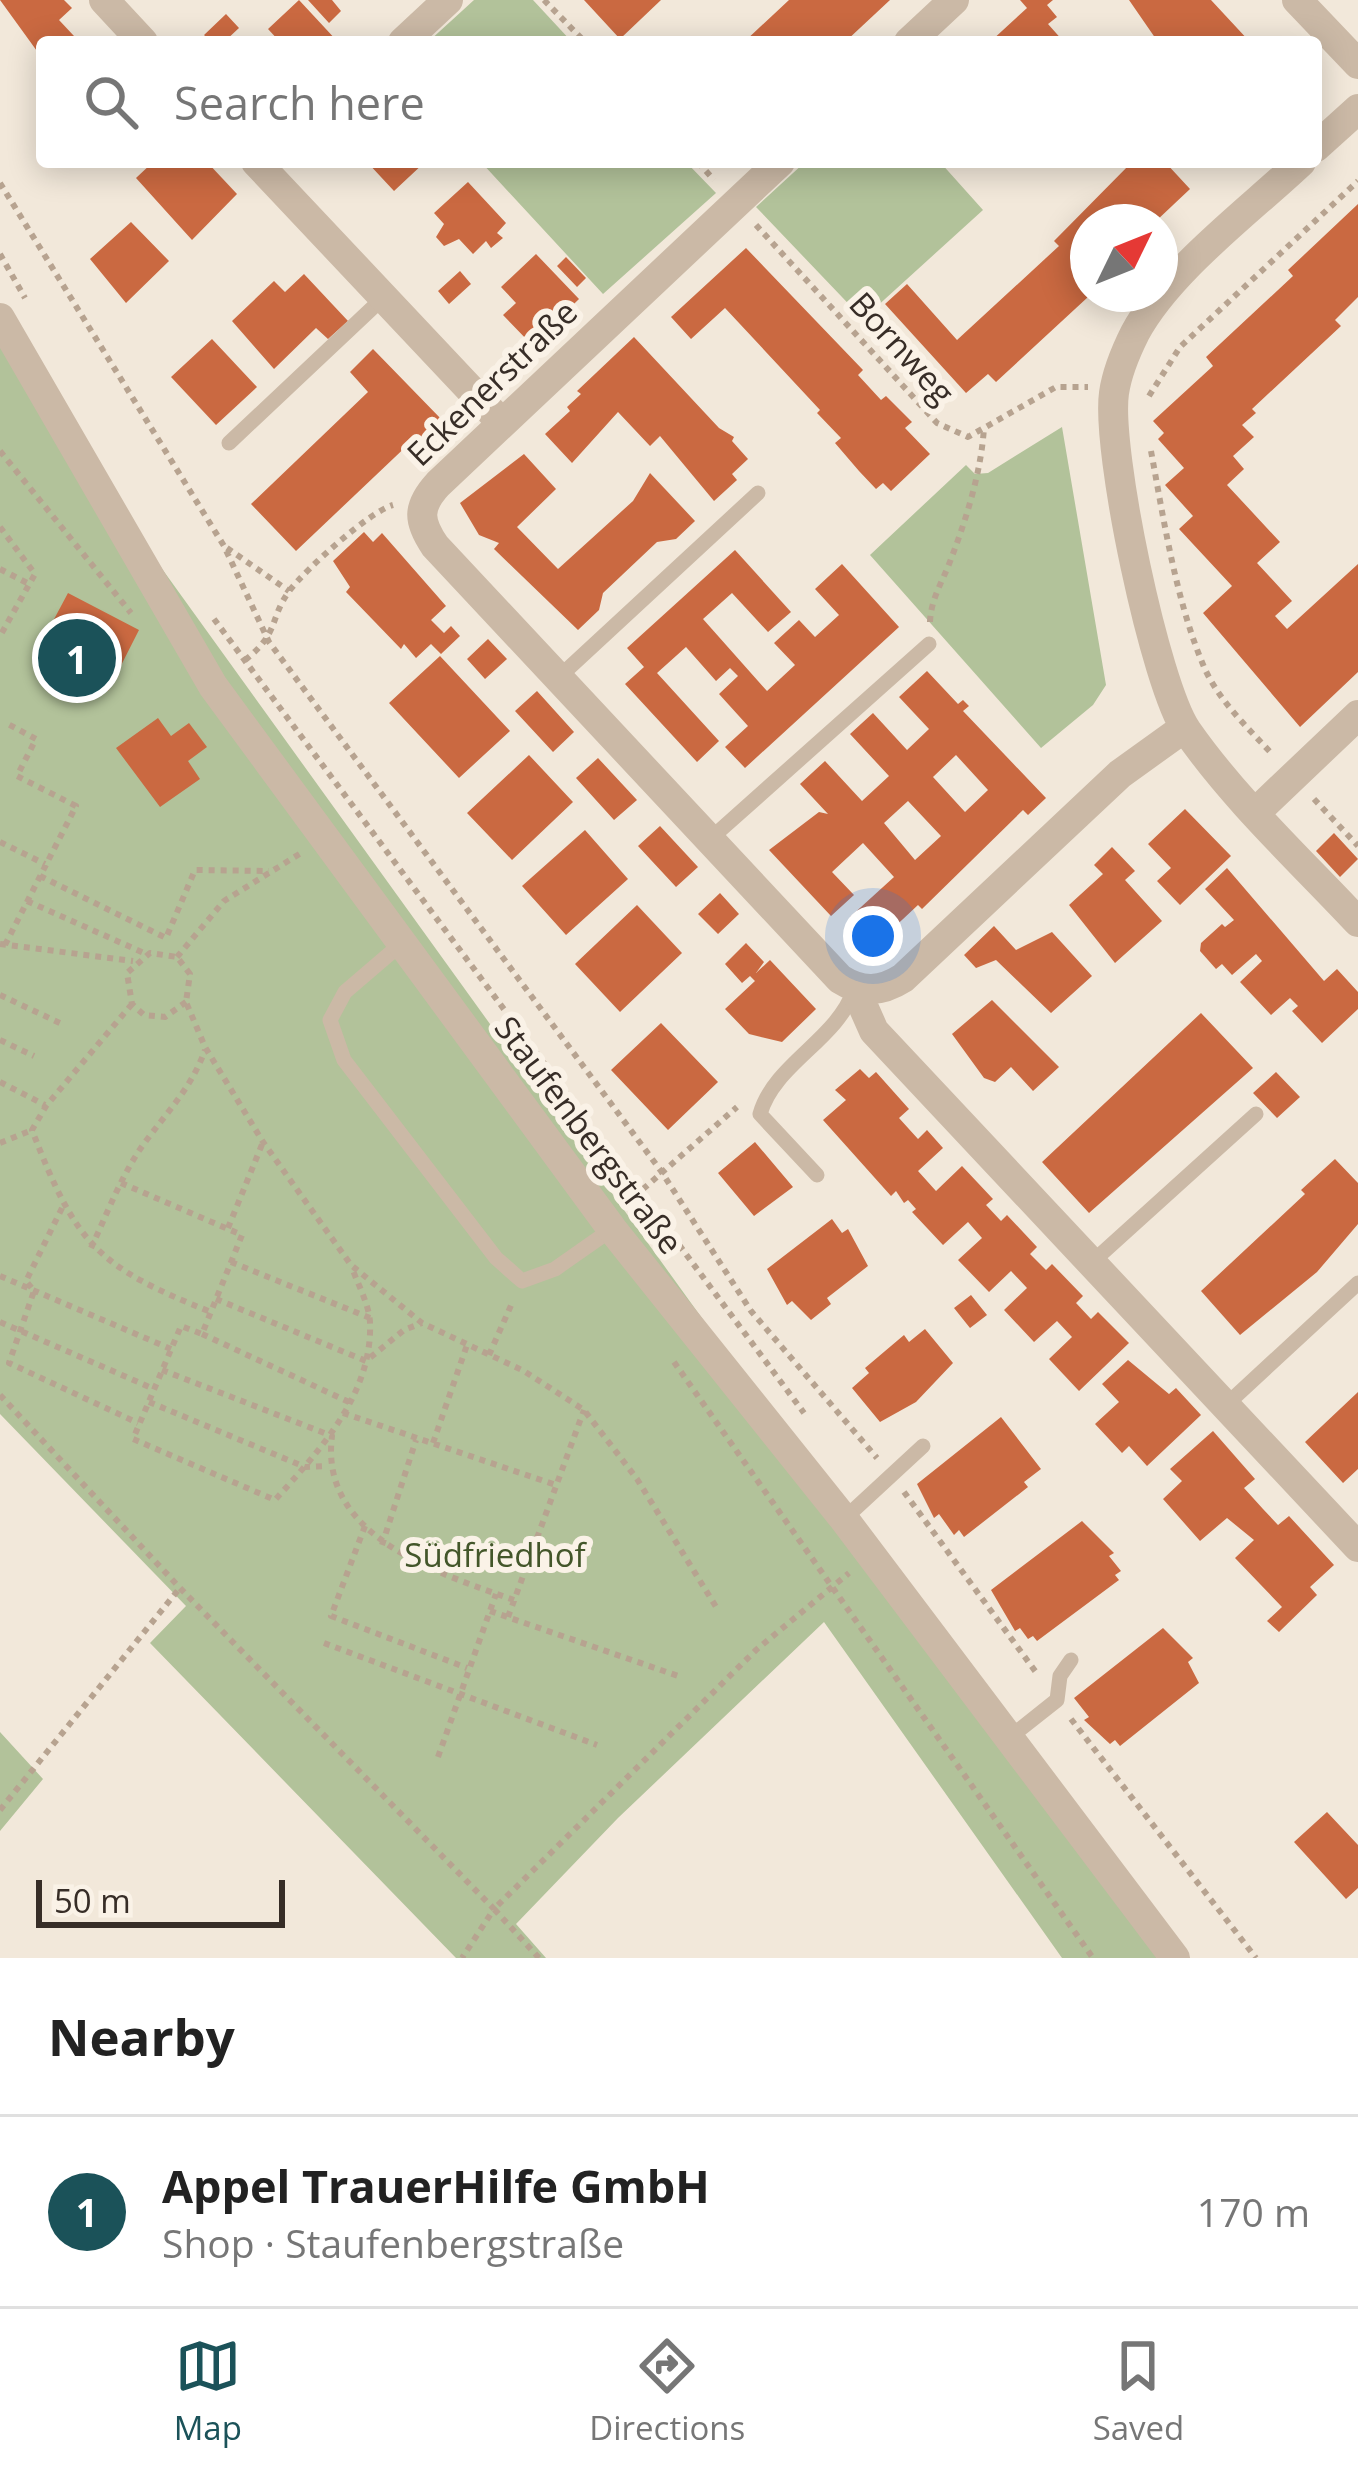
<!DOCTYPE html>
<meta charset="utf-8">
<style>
body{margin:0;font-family:"Open Sans",sans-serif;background:#f2f2f2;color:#222}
.compass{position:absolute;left:1070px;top:204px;width:108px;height:108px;border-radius:50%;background:#fff;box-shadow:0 6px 30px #0003;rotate:47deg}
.scale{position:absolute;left:36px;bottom:30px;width:249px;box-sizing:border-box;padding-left:12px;border:6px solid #372d27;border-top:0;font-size:33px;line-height:42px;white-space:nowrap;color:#372d27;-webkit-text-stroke:9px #faf2e7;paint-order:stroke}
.you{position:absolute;left:873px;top:936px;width:42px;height:42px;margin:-30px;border:9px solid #fff;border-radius:50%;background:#1a73e8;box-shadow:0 0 0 18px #1a73e833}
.badge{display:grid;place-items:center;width:78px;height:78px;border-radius:50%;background:#1b5259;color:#fff;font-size:39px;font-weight:700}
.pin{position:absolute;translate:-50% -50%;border:6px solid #fff;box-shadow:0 3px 12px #0006}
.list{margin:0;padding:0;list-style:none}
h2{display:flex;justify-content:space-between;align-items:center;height:156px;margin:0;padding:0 48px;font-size:51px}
h2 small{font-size:39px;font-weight:400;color:#767676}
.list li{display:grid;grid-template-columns:78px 1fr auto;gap:36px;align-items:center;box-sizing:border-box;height:192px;padding:0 48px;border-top:3px solid #e0e0e0}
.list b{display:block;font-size:45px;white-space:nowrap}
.list p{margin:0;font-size:39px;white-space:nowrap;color:#767676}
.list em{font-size:39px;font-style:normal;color:#767676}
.icon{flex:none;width:66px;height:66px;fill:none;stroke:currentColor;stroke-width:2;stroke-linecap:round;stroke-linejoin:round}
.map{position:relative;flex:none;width:1358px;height:1958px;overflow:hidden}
.search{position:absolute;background:#fff;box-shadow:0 6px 30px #0003;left:36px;right:36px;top:36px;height:132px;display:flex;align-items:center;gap:30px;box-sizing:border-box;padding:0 42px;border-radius:12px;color:#767676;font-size:45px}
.sheet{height:348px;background:#fff}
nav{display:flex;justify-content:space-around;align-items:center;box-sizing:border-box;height:168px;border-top:3px solid #e0e0e0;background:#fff;font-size:33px;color:#767676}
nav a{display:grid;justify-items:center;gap:6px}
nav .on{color:#1b5259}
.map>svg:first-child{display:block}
.green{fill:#b2c29a}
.building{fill:#ca6941;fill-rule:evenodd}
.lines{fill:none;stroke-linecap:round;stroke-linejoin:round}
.path{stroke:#b7a390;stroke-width:6;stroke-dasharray:6 6;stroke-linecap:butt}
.service{stroke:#cbb9a6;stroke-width:15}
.minor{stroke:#cbb9a6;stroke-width:30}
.tertiary{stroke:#cbb9a6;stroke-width:30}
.labels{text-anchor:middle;stroke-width:12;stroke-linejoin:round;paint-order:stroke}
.street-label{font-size:33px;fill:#372d27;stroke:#faf2e7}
.park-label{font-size:33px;fill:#43562a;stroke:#faf2e7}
</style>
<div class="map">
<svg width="1358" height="1958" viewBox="0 0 1358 1958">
<rect width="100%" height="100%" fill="#f2e8da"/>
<path class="green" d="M474,0H533L572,42H428Z
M481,162H686L716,193L603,294Z
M805,162H940L983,210L863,319L756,207Z
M0,344L1163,1958H1062L824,1622L618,1818L516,1924L546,1958H456L150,1643L186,1606L0,1414Z
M1062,427L1106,685L1093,705L1041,748L870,555L966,465L975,474L988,473Z
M0,1732L43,1779L0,1831Z"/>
<path class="building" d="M0,0H64L72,8L59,20L74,36L67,42H42V58Z
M299,0L338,42H280L268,29Z
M308,0H332L341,11L329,23Z
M584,0H661L620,39Z
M789,0H890L845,42H744Z
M1020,0H1053L1047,5L1057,17L1048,24L1064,42H990L1027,8Z
M1129,0H1211L1250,42H1158Z
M226,14L239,28L224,42H211L204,35Z
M153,162H207L237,194L192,240L136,178Z
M367,162H425L394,191Z
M1132,162H1165L1190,189L1155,222H1088V297L996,382L988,374L966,393L885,304L907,284L957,340L1059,246L1054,241Z
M468,182L506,223L497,233L503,238L491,248L486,241L473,254L459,239L444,246L436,237L444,224L434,213Z
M1358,204V297L1335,320L1341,326L1252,409L1256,413L1242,425L1254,437L1233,456L1244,469L1227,485L1280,542L1257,563L1292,601L1275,616L1287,629L1358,564V672L1300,727L1203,613L1232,586L1179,529L1193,516L1165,485L1184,468L1158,439L1164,433L1153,421L1213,366L1206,357L1293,276L1288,270Z
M131,222L169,261L126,303L90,259Z
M746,248L863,370L858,375L881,400L886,396L912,422L905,428L930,454L891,491L883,483L876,489L859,471L835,443L841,438L817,413L820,410L725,308L691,339L671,317Z
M536,254L579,299L532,345L503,315L516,303L501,287Z
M566,257L586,278L577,287L557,266Z
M460,271L471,284L449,304L438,291Z
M304,274L348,321L328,339L316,328L274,369L232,321L274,281L285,292Z
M634,337L719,428L734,437L732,441L748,459L732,474L737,480L714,501L660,436L650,446L618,412L572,463L545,434L570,411L567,407L581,394L577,391Z
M212,339L257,387L216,425L171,377Z
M373,349L443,421L419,445L414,439L296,551L251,504L368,392L350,372Z
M524,454L556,489L517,527L558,569L633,501L650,473L695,521L676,539L657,542L603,593L599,610L578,630L494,549L499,543L479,535L460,503Z
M364,532L373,542L382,533L446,606L431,620L444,633L451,626L460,636L441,654L431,644L416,658L404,644L401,649L346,592L350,587L333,561Z
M735,550L791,612L768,632L732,593L703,619L767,691L795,665L774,643L799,620L815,637L839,615L815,589L842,564L899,627L745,768L725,747L748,726L719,694L738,676L730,668L716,681L686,647L657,673L719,741L697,762L625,684L644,667L627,648Z
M68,593L139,630L108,691L36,653Z
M488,639L507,659L485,679L467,659Z
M440,656L510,731L459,778L389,703Z
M927,671L958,704L963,700L969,706L963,711L1046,798L1028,815L1023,810L922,909L918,905L887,934L874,920L863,931L850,917L894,877L863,843L832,872L854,895L831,916L769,850L819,812L828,814L800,784L825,761L862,801L889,776L850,734L873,713L907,750L929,729L899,697ZM956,755L988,790L965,812L933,777ZM908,801L941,836L915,860L884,823Z
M537,691L574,732L553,752L515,711Z
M158,718L171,736L189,723L207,747L188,761L200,779L160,807L116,748Z
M529,755L573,802L512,860L467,813Z
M598,758L637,800L614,820L576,778Z
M1185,809L1231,856L1180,905L1157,881L1171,868L1148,844Z
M660,826L698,867L676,887L638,846Z
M585,830L628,879L566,935L522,886Z
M1334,833L1358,859L1340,877L1316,851Z
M1112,847L1135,871L1125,880L1162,921L1115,963L1069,905L1103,874L1094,865Z
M1227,868L1324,981L1337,969L1358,992V1009L1322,1043L1292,1011L1298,1006L1290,998L1271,1015L1240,982L1262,961L1256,954L1232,975L1222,964L1216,969L1200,951L1201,943L1222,924L1225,927L1234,920L1205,889Z
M720,893L739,914L718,934L698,914Z
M637,905L682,953L620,1012L575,964Z
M994,926L1016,950L1052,932L1092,976L1051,1013L996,960L976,968L964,955Z
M746,943L764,962L756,973L770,960L816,1009L782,1042L749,1034L725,1009L755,981L750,976L742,983L725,964Z
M992,1000L1059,1067L1033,1091L1011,1067L995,1082L984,1078L952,1034Z
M1201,1013L1253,1068L1089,1213L1042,1162Z
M661,1023L718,1082L668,1130L611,1070Z
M860,1069L869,1078L876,1072L909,1109L899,1118L918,1139L927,1130L943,1148L918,1171L936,1191L962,1166L993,1199L986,1205L1001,1221L1007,1215L1037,1247L1030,1254L1046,1270L1052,1264L1083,1296L1076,1303L1091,1319L1098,1312L1129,1343L1079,1391L1049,1359L1072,1337L1057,1321L1034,1342L1004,1310L1027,1288L1011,1271L989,1292L958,1260L982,1238L968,1222L943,1245L912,1212L916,1209L908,1200L904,1203L896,1191L891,1196L823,1120L846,1100L835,1090Z
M1276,1072L1300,1097L1277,1118L1253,1093Z
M755,1142L793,1187L754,1216L718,1173Z
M1335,1159L1358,1183V1224L1317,1272L1240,1335L1201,1291L1305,1194L1301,1190Z
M832,1219L842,1233L848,1229L868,1266L827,1298L831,1304L811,1320L792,1301L787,1305L767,1269Z
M971,1295L987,1315L970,1328L954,1308Z
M925,1329L953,1363L916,1402L880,1422L852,1388L869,1373L865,1368L904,1335L909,1342Z
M1128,1360L1169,1394L1176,1388L1201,1415L1147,1466L1129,1446L1122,1453L1095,1424L1119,1402L1102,1384Z
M1358,1392V1469L1343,1483L1305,1442Z
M1001,1417L1041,1469L1024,1482L1028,1487L964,1537L959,1530L954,1535L939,1514L934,1518L917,1484Z
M1213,1431L1255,1479L1244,1488L1263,1509L1278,1525L1289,1516L1334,1565L1310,1587L1317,1595L1279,1632L1267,1621L1282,1607L1235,1558L1254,1540L1227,1518L1200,1541L1163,1499L1182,1481L1170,1469Z
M1082,1521L1114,1553L1109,1556L1121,1571L1115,1575L1119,1580L1037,1641L1033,1636L1028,1639L1020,1628L1015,1631L991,1590Z
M1163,1628L1193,1658L1188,1662L1199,1683L1120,1746L1115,1740L1110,1744L1084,1720L1089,1717L1074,1698Z
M1327,1812L1358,1845V1888L1346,1899L1294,1842Z"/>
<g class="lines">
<path class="path" d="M544,0L585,42
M698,162L714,180
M0,183L224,546L269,642L661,1171L751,1311L877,1458
M756,225L937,423L968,437L1056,387H1088
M0,254L25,298
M1149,396L1180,347L1358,181
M0,451L131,613
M1151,451C1164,521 1176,601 1204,667C1219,701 1248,728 1273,755
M0,527L35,574L0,636
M227,548L289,591
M0,569L29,584
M214,619L804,1413
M930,622C931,598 943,581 951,559C967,517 981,472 984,428
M245,660C280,633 269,618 290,590C307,568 369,512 393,505
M1314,799L1358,846
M0,842L45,864
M40,876L166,938L195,870L269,871
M27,901L144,953
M0,944L133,961
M5,945L76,806L17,776L36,739L8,724
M177,957L224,901L301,853
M0,995L62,1024
M186,1002L165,1017L144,1015L132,1004L127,973L150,953L177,957L190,974L186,1002L205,1047L263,1142L351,1265L422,1323L524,1371L584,1410L637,1479L718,1610
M132,1004L46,1106L32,1130C76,1244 97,1267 211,1312
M0,1040L34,1056
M0,1082L45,1105
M0,1143L32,1130
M121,1183L242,1235L202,1334L181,1326L133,1439L275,1500C319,1451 373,1394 370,1322C369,1305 358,1284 352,1268
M634,1197L737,1107
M62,1208L26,1281L34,1291L9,1363L138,1423
M228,1228L263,1142
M91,1248C107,1214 121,1176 143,1145C166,1113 191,1089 205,1050
M231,1262L370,1318
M0,1276L171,1349
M216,1299L366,1361L404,1330L422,1323
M0,1322L154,1389
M202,1334L349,1402
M489,1355L513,1301
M674,1362L1093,1958
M162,1370L332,1436C319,1537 438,1573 514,1600
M0,1395L180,1588L494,1909L462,1958
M149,1402L305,1467L328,1466
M343,1413L556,1485
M433,1443L467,1345
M904,1492L1038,1675
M365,1526L331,1616L467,1668
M382,1545L416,1440
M490,1611L681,1677
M508,1617L584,1410
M324,1643L597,1745
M1071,1719L1256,1958
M438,1757L496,1594
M0,1810L179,1589
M539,1958L494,1909L756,1650L849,1573"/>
<path class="service" d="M229,443L384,297
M557,679L758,493
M708,841L929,644
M401,944L345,992L330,1020L344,1060L496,1258L522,1281L555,1269L612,1229
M817,1175L760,1114C774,1064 837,1040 854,990
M1089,1265L1256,1114
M1225,1406L1358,1283
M844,1519L923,1446
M1009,1738L1057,1700L1060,1676L1071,1660"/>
<path class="minor" d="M104,0L143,42
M1297,0L1358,64
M403,42L448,0
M909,42L954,0
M1316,147L1358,109
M256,162L501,422
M780,162L438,484C417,507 418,521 435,546L840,979C862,993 881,992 903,978L1120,774L1184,728
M1301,162C1249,211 1168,271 1135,333C1126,351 1117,372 1114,393C1106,450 1155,685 1187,731C1236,801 1300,860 1358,922
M1255,813L1358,715
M855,988L874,1031L1358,1547"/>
<path class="tertiary" d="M0,318L213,686L612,1229L844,1519L1175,1958"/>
</g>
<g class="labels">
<g class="street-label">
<text transform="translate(902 348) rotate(48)" y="12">Bornweg</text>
<text transform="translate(492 383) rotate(-44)" y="12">Eckenerstraße</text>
<text transform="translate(589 1135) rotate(53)" y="12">Staufenbergstraße</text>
</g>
<g class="park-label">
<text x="495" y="1567">Südfriedhof</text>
</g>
</g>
</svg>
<svg class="compass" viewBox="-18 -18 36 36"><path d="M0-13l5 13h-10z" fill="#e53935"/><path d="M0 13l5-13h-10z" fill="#767676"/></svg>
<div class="scale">50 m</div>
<div class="you"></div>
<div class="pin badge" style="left:77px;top:658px">1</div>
<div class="search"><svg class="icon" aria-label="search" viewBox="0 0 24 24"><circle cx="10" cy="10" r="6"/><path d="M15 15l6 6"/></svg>Search here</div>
</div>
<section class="sheet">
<h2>Nearby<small></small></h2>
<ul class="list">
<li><span class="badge">1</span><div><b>Appel TrauerHilfe GmbH</b><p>Shop · Staufenbergstraße</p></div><em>170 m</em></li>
</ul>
</section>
<nav>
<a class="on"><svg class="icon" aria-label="map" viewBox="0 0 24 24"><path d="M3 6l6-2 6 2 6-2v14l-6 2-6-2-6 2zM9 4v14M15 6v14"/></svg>Map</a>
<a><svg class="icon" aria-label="directions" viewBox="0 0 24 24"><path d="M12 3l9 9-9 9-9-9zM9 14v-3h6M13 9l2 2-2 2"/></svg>Directions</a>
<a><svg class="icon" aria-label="saved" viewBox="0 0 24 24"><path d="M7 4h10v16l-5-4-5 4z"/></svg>Saved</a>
</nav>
